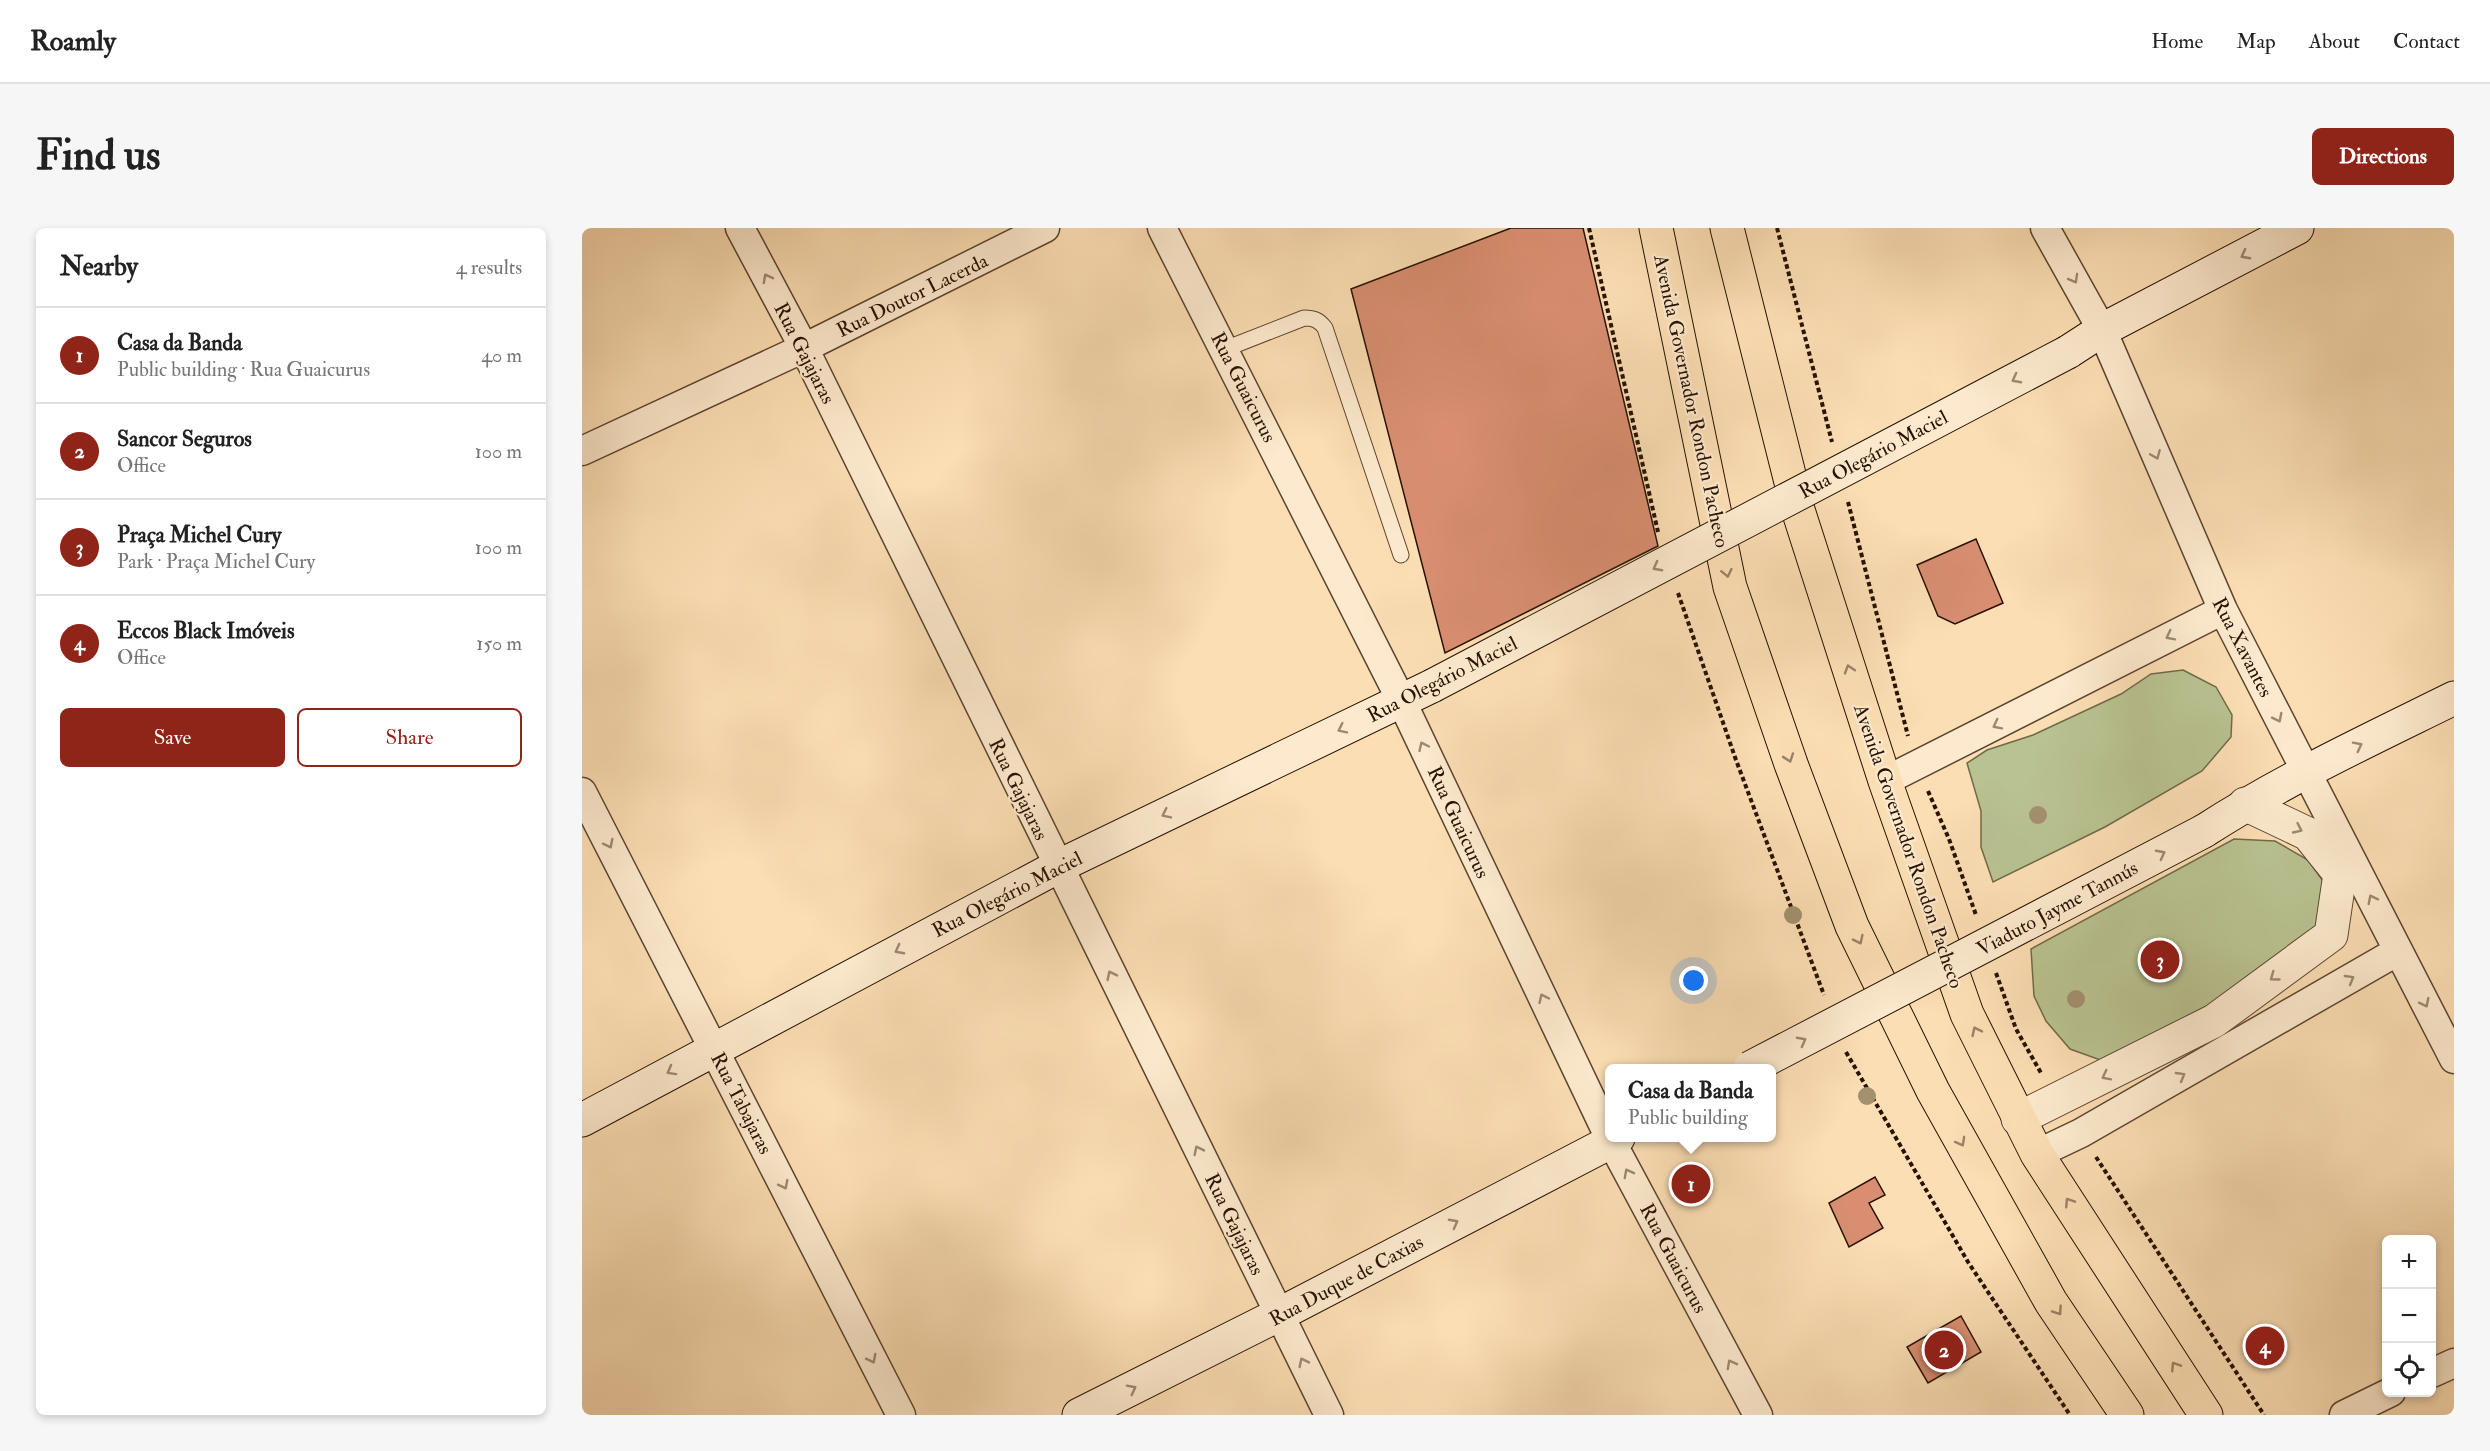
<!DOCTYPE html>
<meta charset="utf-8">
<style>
body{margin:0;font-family:"IM FELL Double Pica",serif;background:#f6f6f6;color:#222}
.controls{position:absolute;right:18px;bottom:18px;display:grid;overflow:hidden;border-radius:9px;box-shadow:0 3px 9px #0003}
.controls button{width:54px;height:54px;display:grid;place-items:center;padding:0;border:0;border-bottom:2px solid #e0e0e0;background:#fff;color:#222;font:30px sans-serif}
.you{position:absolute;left:1112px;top:753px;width:21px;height:21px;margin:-15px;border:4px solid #fff;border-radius:50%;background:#1a73e8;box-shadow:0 0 0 9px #1a73e833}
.badge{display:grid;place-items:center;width:39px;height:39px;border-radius:50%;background:#8f2418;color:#fff;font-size:20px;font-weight:700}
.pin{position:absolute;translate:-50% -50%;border:3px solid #fff;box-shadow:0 2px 6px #0006}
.popup{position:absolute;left:1023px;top:836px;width:171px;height:78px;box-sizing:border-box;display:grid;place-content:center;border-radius:9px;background:#fff;filter:drop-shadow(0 2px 4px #0005);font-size:20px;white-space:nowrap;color:#767676}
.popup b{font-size:22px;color:#222}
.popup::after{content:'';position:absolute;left:50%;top:100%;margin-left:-12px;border:12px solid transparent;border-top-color:#fff}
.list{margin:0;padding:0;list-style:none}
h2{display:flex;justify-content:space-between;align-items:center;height:78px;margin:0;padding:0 24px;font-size:26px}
h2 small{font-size:20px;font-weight:400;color:#767676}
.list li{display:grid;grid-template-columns:39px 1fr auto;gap:18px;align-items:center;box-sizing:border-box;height:96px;padding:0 24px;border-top:2px solid #e0e0e0}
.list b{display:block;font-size:22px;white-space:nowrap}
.list p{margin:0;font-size:20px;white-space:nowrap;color:#767676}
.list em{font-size:20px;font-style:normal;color:#767676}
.actions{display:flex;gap:12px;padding:18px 24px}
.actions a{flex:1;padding:14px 0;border:2px solid #8f2418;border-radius:9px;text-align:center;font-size:21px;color:#8f2418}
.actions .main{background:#8f2418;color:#fff}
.icon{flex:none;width:33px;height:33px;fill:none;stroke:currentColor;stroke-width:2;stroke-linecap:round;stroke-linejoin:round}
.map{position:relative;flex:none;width:1872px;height:1187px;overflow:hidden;border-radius:9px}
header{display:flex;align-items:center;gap:36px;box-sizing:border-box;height:84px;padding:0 30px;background:#fff;border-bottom:2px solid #e0e0e0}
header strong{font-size:28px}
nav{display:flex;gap:33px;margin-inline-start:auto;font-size:21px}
.intro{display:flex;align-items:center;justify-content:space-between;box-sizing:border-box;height:144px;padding:0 36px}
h1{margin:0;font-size:42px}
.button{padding:15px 27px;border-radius:9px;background:#8f2418;color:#fff;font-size:21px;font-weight:700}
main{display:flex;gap:36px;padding:0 36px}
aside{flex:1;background:#fff;border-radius:9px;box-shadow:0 3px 9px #0003}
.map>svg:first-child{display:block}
.green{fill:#b9c291;stroke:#706a4a;stroke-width:1.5}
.building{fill:#d98e71;stroke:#271202;stroke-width:1.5}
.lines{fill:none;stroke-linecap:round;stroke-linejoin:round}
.service-casing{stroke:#5c452e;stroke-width:17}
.minor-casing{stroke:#5c452e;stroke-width:31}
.tertiary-casing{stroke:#5c452e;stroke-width:35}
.secondary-casing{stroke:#271202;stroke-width:35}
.primary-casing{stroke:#271202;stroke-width:35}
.path{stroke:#271202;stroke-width:4;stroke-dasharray:4.5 3;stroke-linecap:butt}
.service{stroke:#fdeace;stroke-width:15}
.minor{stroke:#fdeace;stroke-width:28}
.tertiary{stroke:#fdeace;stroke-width:33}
.secondary{stroke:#fdeace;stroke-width:33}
.primary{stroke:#fcdeb4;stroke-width:33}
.secondary-bridge-casing{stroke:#271202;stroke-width:35;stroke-linecap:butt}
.secondary-bridge{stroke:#fdeace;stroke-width:33}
.tree{fill:#a3906e}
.oneway{stroke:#9d8972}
.oneway2{stroke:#9c8264}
.labels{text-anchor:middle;stroke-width:4.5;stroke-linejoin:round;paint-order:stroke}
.street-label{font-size:20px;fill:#271202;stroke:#fdeace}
</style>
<header>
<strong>Roamly</strong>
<nav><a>Home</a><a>Map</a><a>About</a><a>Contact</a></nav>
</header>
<div class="intro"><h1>Find us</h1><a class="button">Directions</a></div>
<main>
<aside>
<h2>Nearby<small>4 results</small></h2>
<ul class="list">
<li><span class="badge">1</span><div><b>Casa da Banda</b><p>Public building · Rua Guaicurus</p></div><em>40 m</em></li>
<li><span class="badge">2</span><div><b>Sancor Seguros</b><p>Office</p></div><em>100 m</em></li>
<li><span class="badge">3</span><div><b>Praça Michel Cury</b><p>Park · Praça Michel Cury</p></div><em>100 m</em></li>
<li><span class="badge">4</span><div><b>Eccos Black Imóveis</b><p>Office</p></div><em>150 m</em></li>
</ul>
<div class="actions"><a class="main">Save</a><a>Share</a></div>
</aside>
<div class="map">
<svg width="1872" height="1187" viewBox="0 0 1872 1187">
<rect width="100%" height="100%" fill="#fcdeb4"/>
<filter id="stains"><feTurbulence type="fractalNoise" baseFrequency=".00333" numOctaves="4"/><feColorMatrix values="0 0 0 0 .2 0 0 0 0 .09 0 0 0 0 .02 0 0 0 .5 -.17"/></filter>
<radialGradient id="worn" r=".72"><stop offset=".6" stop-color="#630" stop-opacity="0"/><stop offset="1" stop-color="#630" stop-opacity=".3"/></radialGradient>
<path class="green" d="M1601,442L1634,459L1650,487L1649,509L1620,543L1523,599L1411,654L1399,619V583L1385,535L1405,522L1451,507L1539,466L1569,446Z
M1652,611L1693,613L1726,632L1746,660L1742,700L1694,744L1521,833L1488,821L1464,793L1452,768L1449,721Z"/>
<path class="building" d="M929,0H1001L1076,318L863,425L769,61Z
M1394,311L1421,375L1373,396L1356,388L1335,337Z
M1293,949L1303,967L1287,975L1301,1000L1267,1019L1247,975Z
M1379,1088L1399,1124L1346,1155L1325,1119Z"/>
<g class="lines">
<defs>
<path id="service" d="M643,121L722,90C732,90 737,92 743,100L819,327"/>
<path id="minor" d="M158,0L222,120L747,1187
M580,0L819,472L1029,913L1176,1187
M1463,0L1520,102L1641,382L1872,831
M0,223L222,120L463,0
M1303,553L1641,382
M0,564L319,1187
M1455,926L1499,905L1816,723
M1850,1145L1872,1135
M1762,1187L1809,1164"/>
<path id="tertiary" d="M1436,891L1632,793L1749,707L1758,646L1726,606L1663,576"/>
<path id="secondary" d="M1486,124L1520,102L1715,0
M1622,603C1701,552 1787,512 1872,470
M0,892L475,639L850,458
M497,1187L698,1086L1036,910"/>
<path id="primary" d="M1074,0L1148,359L1209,536L1270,698L1351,863L1469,1074L1545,1187
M1145,0L1216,282L1303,553L1385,786L1455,926L1624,1187"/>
</defs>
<use href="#service" class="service-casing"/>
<use href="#minor" class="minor-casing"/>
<use href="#tertiary" class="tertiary-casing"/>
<use href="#secondary" class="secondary-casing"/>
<use href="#primary" class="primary-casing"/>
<path class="path" d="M1007,0L1076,304
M1195,0L1250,214
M1266,274L1326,508
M1096,365L1154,532L1242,767
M1346,563L1367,611L1394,687
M1414,745L1434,801L1459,845
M1264,824L1386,1034L1488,1187
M1514,929L1682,1187"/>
<use href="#service" class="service"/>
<use href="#minor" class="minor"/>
<use href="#tertiary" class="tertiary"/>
<use href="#secondary" class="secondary"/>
<use href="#primary" class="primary"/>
<defs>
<path id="secondary-bridge" d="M850,458L1486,124
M1168,840L1622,603"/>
</defs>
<use href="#secondary-bridge" class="secondary-bridge-casing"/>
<use href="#secondary-bridge" class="secondary-bridge"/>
</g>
<g class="tree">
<circle cx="1456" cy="587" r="9"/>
<circle cx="1211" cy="687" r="9"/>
<circle cx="1494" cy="771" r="9"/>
<circle cx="1285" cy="868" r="9"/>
</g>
<defs><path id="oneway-chevron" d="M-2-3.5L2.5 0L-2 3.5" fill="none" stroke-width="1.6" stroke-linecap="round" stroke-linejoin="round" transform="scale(1.5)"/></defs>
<g class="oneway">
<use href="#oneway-chevron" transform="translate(1663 27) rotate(152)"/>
<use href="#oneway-chevron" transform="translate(185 50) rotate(-118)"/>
<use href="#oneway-chevron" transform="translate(1492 51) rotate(61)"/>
<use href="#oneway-chevron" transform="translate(1434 151) rotate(152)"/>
<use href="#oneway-chevron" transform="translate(1574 227) rotate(67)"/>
<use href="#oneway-chevron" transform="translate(1075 339) rotate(152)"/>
<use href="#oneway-chevron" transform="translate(1588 408) rotate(153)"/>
<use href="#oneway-chevron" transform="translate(1696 490) rotate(63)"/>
<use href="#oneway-chevron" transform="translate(1415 497) rotate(153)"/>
<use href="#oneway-chevron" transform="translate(760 501) rotate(154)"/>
<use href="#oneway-chevron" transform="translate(841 518) rotate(-115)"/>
<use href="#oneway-chevron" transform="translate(1776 518) rotate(-27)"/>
<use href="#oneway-chevron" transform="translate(584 586) rotate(154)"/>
<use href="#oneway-chevron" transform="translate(1716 601) rotate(25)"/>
<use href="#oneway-chevron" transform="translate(27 616) rotate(63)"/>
<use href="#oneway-chevron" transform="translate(1579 626) rotate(-28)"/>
<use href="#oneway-chevron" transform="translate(1790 671) rotate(-117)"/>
<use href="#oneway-chevron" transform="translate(317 722) rotate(152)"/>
<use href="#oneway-chevron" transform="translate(529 747) rotate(-116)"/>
<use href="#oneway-chevron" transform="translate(1692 749) rotate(144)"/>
<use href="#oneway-chevron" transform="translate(1768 751) rotate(-30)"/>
<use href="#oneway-chevron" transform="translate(961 770) rotate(-115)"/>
<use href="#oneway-chevron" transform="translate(1843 775) rotate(63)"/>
<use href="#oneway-chevron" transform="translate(1220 813) rotate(-28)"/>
<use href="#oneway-chevron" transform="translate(89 843) rotate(151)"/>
<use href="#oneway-chevron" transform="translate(1524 848) rotate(153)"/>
<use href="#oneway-chevron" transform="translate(1599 848) rotate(-30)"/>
<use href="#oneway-chevron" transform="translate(616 922) rotate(-116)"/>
<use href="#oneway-chevron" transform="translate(1046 945) rotate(-118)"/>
<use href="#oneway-chevron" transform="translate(202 957) rotate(63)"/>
<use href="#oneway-chevron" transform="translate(872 995) rotate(-28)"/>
<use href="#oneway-chevron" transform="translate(290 1131) rotate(63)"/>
<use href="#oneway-chevron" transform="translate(721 1134) rotate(-116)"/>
<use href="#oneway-chevron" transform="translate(1149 1136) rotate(-118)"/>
<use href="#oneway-chevron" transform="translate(550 1161) rotate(-27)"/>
</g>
<g class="oneway2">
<use href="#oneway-chevron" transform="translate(1145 345) rotate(78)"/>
<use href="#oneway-chevron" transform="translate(1267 441) rotate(-108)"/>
<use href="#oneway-chevron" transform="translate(1207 530) rotate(71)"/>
<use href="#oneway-chevron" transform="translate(1277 712) rotate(64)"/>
<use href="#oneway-chevron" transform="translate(1394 803) rotate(-116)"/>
<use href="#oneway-chevron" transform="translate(1379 914) rotate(61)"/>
<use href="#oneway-chevron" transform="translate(1487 974) rotate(-123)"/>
<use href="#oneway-chevron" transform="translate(1476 1083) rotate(56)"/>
<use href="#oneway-chevron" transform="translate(1593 1138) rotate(-123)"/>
</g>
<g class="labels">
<g class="street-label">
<text transform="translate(330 67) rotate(-26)" y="7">Rua Doutor Lacerda</text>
<text transform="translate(223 125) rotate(63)" y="7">Rua Gajajaras</text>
<text transform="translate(662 159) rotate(63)" y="7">Rua Guaicurus</text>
<text transform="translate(1110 173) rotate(78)" y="7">Avenida Governador Rondon Pacheco</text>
<text transform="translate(1291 226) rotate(-28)" y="7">Rua Olegário Maciel</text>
<text transform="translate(1661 419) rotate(63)" y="7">Rua Xavantes</text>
<text transform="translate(860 451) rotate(-27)" y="7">Rua Olegário Maciel</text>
<text transform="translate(437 561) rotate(64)" y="7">Rua Gajajaras</text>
<text transform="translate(877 594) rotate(65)" y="7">Rua Guaicurus</text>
<text transform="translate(1327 618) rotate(71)" y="7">Avenida Governador Rondon Pacheco</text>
<text transform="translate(425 666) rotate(-27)" y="7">Rua Olegário Maciel</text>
<text transform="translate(1475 680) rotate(-28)" y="7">Viaduto Jayme Tannús</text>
<text transform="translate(160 875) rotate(63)" y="7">Rua Tabajaras</text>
<text transform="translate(653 996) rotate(64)" y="7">Rua Gajajaras</text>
<text transform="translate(1092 1030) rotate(62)" y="7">Rua Guaicurus</text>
<text transform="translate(764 1052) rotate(-28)" y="7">Rua Duque de Caxias</text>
</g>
</g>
<rect width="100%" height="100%" filter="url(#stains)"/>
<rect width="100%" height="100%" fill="url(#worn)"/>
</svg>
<div class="controls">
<button>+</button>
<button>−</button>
<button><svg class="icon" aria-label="locate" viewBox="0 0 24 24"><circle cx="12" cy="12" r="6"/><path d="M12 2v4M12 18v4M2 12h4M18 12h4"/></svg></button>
</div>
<div class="you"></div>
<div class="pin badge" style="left:1109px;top:956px">1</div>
<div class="popup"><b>Casa da Banda</b>Public building</div>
<div class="pin badge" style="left:1362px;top:1122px">2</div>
<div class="pin badge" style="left:1578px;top:732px">3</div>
<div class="pin badge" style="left:1683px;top:1118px">4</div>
</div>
</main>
